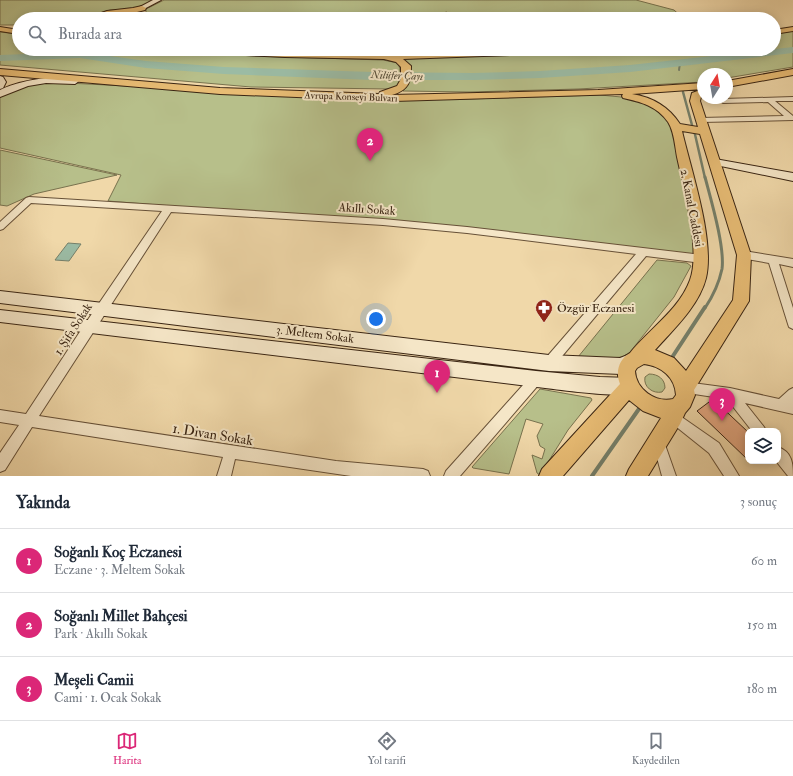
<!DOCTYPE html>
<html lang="tr">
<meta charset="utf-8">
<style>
body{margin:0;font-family:"IM FELL Double Pica",serif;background:#f2f2f3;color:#1f2937}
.controls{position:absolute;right:12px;bottom:12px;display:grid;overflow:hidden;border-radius:8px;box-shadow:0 2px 10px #0003}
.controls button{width:36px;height:36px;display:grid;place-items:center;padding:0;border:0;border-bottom:1px solid #e0e1e3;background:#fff;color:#1f2937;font:20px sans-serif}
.compass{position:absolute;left:697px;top:68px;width:36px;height:36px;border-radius:50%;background:#fff;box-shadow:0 2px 10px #0003;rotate:11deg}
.you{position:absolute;left:376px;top:319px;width:14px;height:14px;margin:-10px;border:3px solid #fff;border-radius:50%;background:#1a73e8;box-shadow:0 0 0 6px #1a73e833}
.badge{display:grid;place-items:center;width:26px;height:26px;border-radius:50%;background:#db2777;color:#fff;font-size:13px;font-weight:700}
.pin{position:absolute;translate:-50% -33px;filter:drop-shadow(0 1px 2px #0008)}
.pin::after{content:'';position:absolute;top:21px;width:14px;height:12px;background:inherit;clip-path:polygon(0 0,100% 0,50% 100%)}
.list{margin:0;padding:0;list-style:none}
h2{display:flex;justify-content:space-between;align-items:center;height:52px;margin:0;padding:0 16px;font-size:17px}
h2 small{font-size:13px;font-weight:400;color:#747a83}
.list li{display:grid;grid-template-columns:26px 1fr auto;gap:12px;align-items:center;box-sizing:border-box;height:64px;padding:0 16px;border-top:1px solid #e0e1e3}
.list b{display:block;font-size:15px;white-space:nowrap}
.list p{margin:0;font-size:13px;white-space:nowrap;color:#747a83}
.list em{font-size:13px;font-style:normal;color:#747a83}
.icon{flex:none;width:22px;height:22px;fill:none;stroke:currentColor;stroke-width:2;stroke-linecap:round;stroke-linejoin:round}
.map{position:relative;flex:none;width:793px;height:476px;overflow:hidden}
.search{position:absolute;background:#fff;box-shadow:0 2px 10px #0003;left:12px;right:12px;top:12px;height:44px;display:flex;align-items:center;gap:10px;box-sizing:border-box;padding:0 14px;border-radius:22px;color:#747a83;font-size:15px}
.sheet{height:244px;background:#fff}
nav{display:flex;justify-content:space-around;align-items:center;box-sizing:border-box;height:56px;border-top:1px solid #e0e1e3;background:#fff;font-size:11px;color:#747a83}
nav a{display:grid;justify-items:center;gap:2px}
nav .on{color:#db2777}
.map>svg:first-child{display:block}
.green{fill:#b7bf8a;stroke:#78724e}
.water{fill:#9bbba4;stroke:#747f6a}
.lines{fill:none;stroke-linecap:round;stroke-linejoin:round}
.stream-far3{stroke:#747f6a;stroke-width:2}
.stream-far2{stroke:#747f6a;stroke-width:2.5}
.stream-far1{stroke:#747f6a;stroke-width:3}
.stream{stroke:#747f6a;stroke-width:4}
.river{fill:#9bbba4;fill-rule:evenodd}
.building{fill:#e2a680;stroke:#392412}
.street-casing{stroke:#675138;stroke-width:2}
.secondary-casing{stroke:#392412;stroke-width:2}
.primary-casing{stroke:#392412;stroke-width:2}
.street{fill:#f5e6c7;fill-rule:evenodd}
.secondary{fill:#f5e6c7;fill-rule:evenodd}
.primary{fill:#e8bc74;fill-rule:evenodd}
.labels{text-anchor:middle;stroke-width:4;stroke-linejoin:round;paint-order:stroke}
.far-street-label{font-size:10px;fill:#392412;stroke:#f5e6c7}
.far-water-label{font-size:11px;font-style:italic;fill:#524a36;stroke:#f5e6c7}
.street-label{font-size:12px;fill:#392412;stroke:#f5e6c7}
.poi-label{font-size:12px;fill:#392412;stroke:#f5e6c7;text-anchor:start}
.near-street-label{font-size:14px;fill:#392412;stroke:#f5e6c7}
</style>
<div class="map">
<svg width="793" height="476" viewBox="0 0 793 476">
<rect width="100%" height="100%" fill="#f0d8a9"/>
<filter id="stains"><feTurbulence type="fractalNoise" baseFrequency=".005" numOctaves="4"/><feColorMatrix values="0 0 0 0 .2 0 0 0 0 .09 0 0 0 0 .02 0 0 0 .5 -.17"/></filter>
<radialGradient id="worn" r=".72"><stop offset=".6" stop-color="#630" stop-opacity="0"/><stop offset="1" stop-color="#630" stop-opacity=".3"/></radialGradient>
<path class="green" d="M0,0H154L138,9L110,10L89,16L87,19H19V25H0Z
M164,0H636L674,10L684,19H463L461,16L450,17L447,12L437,14L428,19H158L146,13V9Z
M793,31V67L727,78V74H703V82L578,89L469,92L403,91C412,81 414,67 402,58L532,55L618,49H774V34Z
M0,32L19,34V49H167L253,56L383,60L398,63C401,70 401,80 398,87L389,89L251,87L0,65Z
M279,49H535C450,52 364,53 279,49Z
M49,82L376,99H469L600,95L632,98L651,104L665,114L675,131L697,257L498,232L108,201L121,175L0,148V96L14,87Z
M0,150L117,175L34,194L7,206L0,205Z
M657,260L687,263L691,266L674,297L626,357L586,359L578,357Z
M649,374C658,374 665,379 665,388L662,392C653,394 643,387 645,377Z
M540,389L591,398L592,400L568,430L540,475L537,473L532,455L542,459L545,449L540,446L537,436L543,424L526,419L509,474L473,468L472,467Z"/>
<path class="water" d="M68,243L81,244L69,261L55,260Z"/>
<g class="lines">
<path class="stream-far3" d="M679,70L680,63"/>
<path class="stream-far2" d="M683,92L692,125
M694,130L705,178"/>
<path class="stream-far1" d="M705,308C713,296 719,283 722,269C725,247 711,200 705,177"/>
<path class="stream" d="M671,359L705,307
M592,476L641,406"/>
<path class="river" d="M793,47V53L630,72L540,78L473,80H372L224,74L146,68L80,58L0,61V55L80,52L146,61L224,67L372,72L473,73L540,71L630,65Z"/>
</g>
<path class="building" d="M713,399L748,432V460L697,411Z"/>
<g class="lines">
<defs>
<path id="street" d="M793,97V101H775L793,116V120L701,122L698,120L701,118L784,116L768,102L723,103L720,101L723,99Z
M29,197L383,219L467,227L702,255L705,256L707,259L705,262L702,263L646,256L553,367L549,368L545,367L543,363L545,359L636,254L467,233L383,225L171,212L39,416L336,461L423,469L428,471L430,476H351L235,459L231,476H217L223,457L32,427L5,470L0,472V453L19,425L0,422V410L26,414L85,324L162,211L31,203L3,229L0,230V222L26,198Z
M744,251L793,259V267L779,264L793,308V329L789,327L788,324L769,263L741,258L739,255L741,252Z
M536,374L540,375L542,379L540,383L460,476H444L446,471L532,375Z
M685,382L730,388L779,399L789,390L793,388V414L745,403L764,427L766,431H752L727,399L681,392L679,388L681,384Z
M673,411L719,443L739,476H724L709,453L669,421L667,417L669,413Z
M659,437L663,439L676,476H662L653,443L655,439Z
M778,447C792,452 793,463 793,476H788L776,461H778Z"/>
<path id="secondary" d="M153,0H161L144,9L138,8Z
M0,76L3,77L6,82L3,88L0,89Z
M46,78H75L79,81L75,84L46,83L28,86L0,97V90C14,83 30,80 46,78Z
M715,159L793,173V181L711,164L709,162L711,160Z
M0,291L549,355L620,358L630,354L636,357L638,362L636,367L621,374L549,371L0,303Z
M0,310L536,371L600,377L630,378L636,380L638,386L636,392C618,399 558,389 536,387L0,322Z"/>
<path id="primary" d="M142,6L146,8L145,10L133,13L108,15L100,19H47L51,17L96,15L107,11L133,8Z
M0,27L19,30V34L0,31Z
M793,27V31L774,34V30Z
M179,49L386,53L593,49L589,52L403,59L411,66C411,82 409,90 392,95L598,90L703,83V89L632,94C652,97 669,107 680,124L698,127L690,101L692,93L703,89V96L701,97L700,101L751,255L749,301L694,390L695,395L690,407L685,413L680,424L648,476H626L629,469L661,418L643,411L629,400L563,476H539L542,469L620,384C615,372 619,359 630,353C649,329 679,310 690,280C701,250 684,189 677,157C675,146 674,131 668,122C657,106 641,102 623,98L622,96L623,94L394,101L220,94L0,75V69L220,88L379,94L380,92L397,86L401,79V67L396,62L384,59L285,57L183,52ZM682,131L700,134L737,255L733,300L686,371L674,358L655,350C673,330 699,306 706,278C715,240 691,170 682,131ZM644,364C661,366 675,377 676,395L673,399C655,403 636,389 635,371L637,368Z
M793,69V75L727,87V81Z"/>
</defs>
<use href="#street" class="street-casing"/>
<use href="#secondary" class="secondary-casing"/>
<use href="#primary" class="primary-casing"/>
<use href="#street" class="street"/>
<use href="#secondary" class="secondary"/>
<use href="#primary" class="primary"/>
</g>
<defs>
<symbol id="pharmacy-pin" viewBox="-11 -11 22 30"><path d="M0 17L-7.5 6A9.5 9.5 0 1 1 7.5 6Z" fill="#8f2418" stroke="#f5e6c7"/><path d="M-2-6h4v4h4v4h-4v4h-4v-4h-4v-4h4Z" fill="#fff"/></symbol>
</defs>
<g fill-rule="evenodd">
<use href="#pharmacy-pin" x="534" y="298" width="20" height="27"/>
</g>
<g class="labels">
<g class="far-street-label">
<text transform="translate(351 96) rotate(2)" y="4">Avrupa Konseyi Bulvarı</text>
</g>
<g class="far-water-label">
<text transform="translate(397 75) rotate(2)" y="4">Nilüfer Çayı</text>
</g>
<g class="street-label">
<text transform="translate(692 208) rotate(79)" y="4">2. Kanal Caddesi</text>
<text transform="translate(367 209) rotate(4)" y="4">Akıllı Sokak</text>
<text transform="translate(73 329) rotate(-57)" y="4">1. Şifa Sokak</text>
<text transform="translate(315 334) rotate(7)" y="4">3. Meltem Sokak</text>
</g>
<g class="poi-label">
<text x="557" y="312">Özgür Eczanesi</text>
</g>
<g class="near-street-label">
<text transform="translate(213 434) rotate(9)" y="5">1. Divan Sokak</text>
</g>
</g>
<rect width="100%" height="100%" filter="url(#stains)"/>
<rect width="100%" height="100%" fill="url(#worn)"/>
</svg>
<div class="controls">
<button><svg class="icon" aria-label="layers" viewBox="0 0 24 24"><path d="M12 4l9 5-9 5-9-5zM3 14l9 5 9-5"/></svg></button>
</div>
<svg class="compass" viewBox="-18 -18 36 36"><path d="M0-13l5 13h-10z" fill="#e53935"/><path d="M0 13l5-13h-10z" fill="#747a83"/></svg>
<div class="you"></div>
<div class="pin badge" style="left:437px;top:393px">1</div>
<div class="pin badge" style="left:370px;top:161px">2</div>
<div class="pin badge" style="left:722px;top:421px">3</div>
<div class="search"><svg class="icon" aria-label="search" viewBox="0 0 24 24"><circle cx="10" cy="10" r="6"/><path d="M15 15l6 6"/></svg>Burada ara</div>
</div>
<section class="sheet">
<h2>Yakında<small>3 sonuç</small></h2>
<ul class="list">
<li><span class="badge">1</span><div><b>Soğanlı Koç Eczanesi</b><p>Eczane · 3. Meltem Sokak</p></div><em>60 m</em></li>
<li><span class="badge">2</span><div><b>Soğanlı Millet Bahçesi</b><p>Park · Akıllı Sokak</p></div><em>150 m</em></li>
<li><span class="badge">3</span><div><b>Meşeli Camii</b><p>Cami · 1. Ocak Sokak</p></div><em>180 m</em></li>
</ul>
</section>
<nav>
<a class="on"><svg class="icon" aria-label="map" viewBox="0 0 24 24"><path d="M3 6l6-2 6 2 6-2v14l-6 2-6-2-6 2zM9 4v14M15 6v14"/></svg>Harita</a>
<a><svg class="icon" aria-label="directions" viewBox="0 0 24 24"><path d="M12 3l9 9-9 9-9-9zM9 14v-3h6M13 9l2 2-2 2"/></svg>Yol tarifi</a>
<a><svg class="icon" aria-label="saved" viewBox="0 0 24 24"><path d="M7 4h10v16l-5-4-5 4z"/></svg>Kaydedilen</a>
</nav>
